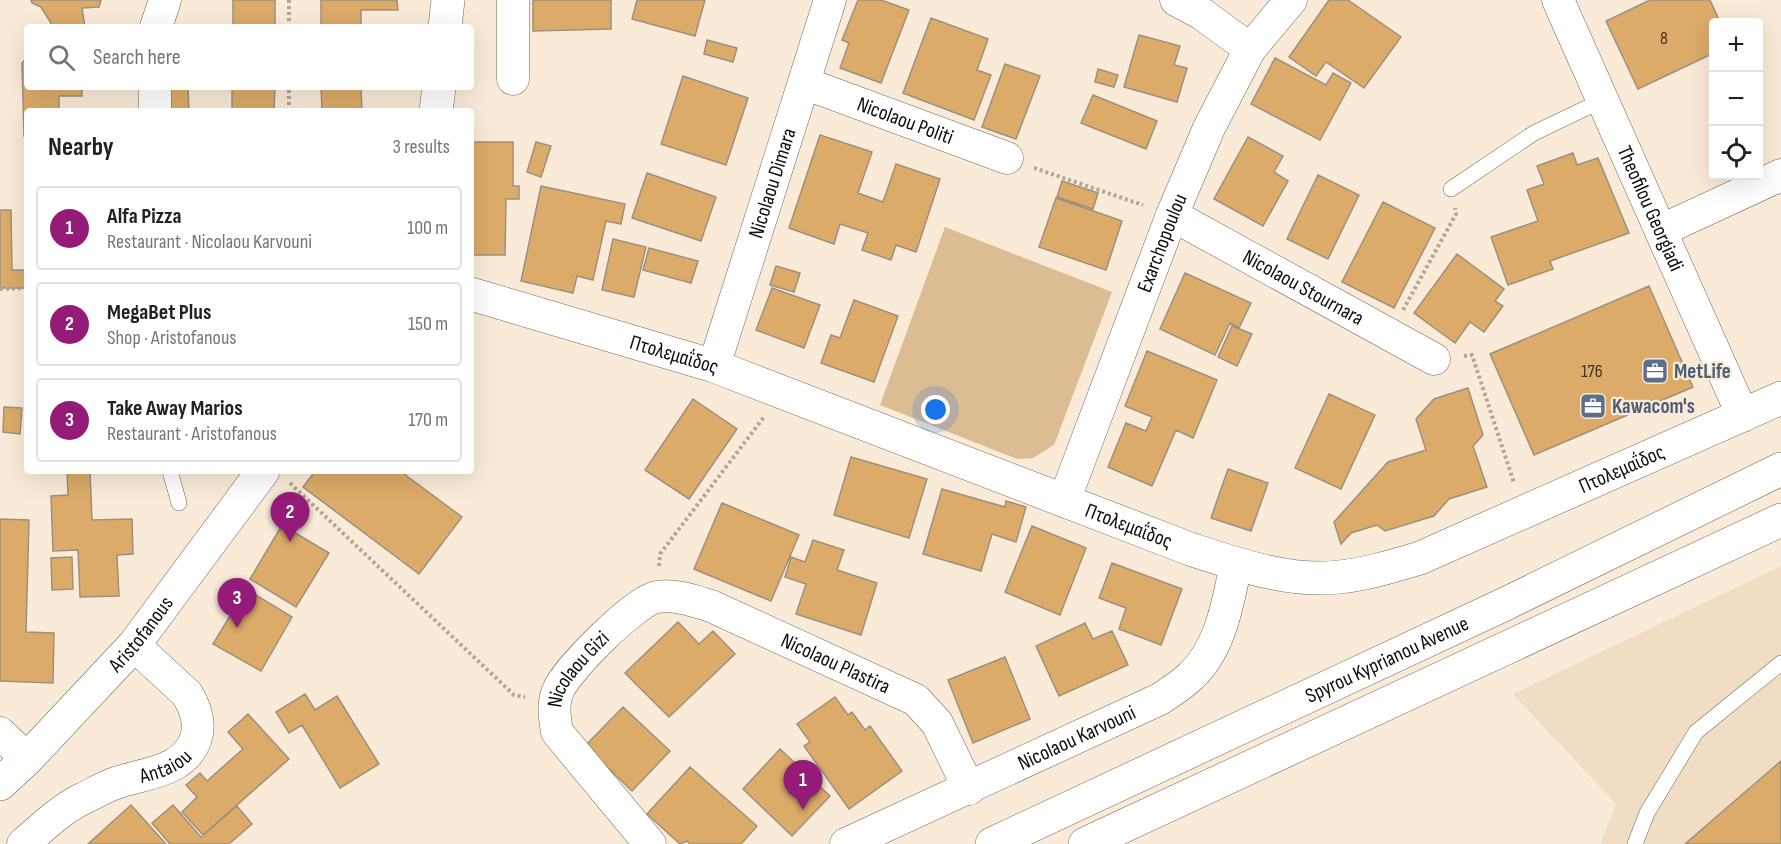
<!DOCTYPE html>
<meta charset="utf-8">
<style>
body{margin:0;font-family:"Sofia Sans Condensed",sans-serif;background:#f2f2f2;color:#222}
.controls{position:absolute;right:18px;top:18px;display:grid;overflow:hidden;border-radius:6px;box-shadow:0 6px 24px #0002}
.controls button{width:54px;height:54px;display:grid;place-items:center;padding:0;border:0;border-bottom:2px solid #e0e0e0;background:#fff;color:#222;font:30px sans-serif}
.you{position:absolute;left:936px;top:410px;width:21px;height:21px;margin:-15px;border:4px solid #fff;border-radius:50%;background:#1a73e8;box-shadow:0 0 0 9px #1a73e833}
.badge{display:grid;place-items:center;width:39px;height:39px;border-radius:50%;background:#941b78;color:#fff;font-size:20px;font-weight:700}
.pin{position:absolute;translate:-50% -50px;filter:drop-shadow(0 2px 3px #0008)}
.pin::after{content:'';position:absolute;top:32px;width:21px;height:18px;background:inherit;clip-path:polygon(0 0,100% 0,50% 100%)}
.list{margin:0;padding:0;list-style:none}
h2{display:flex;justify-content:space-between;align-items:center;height:78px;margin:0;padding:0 24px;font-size:26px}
h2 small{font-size:20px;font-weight:400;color:#767676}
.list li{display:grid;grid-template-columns:39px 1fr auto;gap:18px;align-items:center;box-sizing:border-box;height:84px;margin:0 12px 12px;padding:0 12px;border:2px solid #e0e0e0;border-radius:6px}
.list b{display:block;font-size:22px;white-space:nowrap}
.list p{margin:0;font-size:20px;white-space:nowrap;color:#767676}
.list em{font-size:20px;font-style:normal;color:#767676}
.icon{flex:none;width:33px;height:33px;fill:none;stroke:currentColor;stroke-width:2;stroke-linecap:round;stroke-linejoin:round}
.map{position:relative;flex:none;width:1781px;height:844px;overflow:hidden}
.search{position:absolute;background:#fff;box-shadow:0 6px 24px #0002;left:24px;top:24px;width:450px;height:66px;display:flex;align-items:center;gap:15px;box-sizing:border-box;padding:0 21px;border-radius:6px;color:#767676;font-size:22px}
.panel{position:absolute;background:#fff;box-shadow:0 6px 24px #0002;left:24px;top:108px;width:450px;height:366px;border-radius:6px}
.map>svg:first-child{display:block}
.built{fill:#f0ddc4}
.green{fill:#dcbc93}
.building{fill:#dcab69;stroke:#9e907e;stroke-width:1.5}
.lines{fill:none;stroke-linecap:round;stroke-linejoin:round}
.lane-casing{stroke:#746757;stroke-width:16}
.street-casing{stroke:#746757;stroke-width:33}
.secondary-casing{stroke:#746757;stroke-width:34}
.primary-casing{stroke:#746757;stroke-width:34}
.path{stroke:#b2a697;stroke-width:4;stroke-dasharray:3 3;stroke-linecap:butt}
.lane{stroke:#fff;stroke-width:15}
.street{stroke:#fff;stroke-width:32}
.secondary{stroke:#fff;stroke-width:33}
.primary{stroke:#fff;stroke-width:33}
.labels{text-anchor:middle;stroke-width:4.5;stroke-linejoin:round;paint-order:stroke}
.number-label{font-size:18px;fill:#443420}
.street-label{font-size:21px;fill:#120d07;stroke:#faebd8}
.service-label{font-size:21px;font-weight:bold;fill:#4e5e75;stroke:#faebd8;text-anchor:start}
</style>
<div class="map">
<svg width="1781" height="844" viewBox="0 0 1781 844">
<rect width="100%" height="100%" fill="#faebd8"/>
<path class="built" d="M1781,566V844H1600L1616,804L1513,694Z"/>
<path class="green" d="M945,227L1112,292L1054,445L1033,458L1017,459L880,405Z"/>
<path class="building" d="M31,0H101L99,7L82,8L85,27H50L51,23L41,7L32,3Z
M233,0H275V27H233Z
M321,0H397L398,10H361V27H321Z
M533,0H611V29L533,31Z
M637,0H705L695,36L632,19Z
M858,0H881L909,10L881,83L840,68L849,43L842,40Z
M1329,0H1348L1401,37L1364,88L1326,62L1316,76L1289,57Z
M1650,0H1710L1720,22H1714V53L1638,89L1606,21Z
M931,18L988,39L977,70L991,75L974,120L903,93Z
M1139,35L1180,46L1174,65L1187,68L1177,102L1124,87Z
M707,40L737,48L733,62L704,54Z
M1275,58L1326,85L1333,73L1351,83L1320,140L1251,104Z
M25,60L27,87H82V96H59V111H27V135L24,136L22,63Z
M1005,64L1040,76L1016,139L982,127Z
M1098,69L1118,75L1114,87L1095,82Z
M683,76L748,98L726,165L661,144Z
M167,87H188L189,111H167Z
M232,87H275L274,111H232Z
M321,87H361L362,111H322Z
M1093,95L1157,121L1146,149L1081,123Z
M820,135L872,152L858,193L883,202L896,164L940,179L916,252L896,245L891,260L862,250L868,233L840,224L834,244L789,228Z
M1248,137L1283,156L1274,172L1288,181L1263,226L1214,199Z
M471,142H513V186H519V199H506L505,255H471Z
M536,142L551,146L541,177L527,172Z
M1573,153L1577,165L1598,158L1629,233L1550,261L1553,269L1508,285L1491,237L1538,221L1527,190L1544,184L1537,166Z
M647,173L716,197L701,241L632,218Z
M1318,175L1359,195L1328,259L1287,239Z
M1062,181L1098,193L1093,209L1057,197Z
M541,186L625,204L621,224L606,221L593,280L577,276L573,293L521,281Z
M1056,198L1122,221L1106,270L1039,247Z
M1383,202L1435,228L1394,308L1342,282Z
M0,210H11L12,270H27V288H0Z
M613,239L646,247L634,297L602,290Z
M649,248L698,261L691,283L643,270Z
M1457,254L1504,289L1495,301L1503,306L1484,332L1470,322L1455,343L1414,313Z
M776,266L800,273L794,292L770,285Z
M1185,273L1251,303L1239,328L1230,323L1215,355L1160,329Z
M1649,286L1693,387L1534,455L1490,354Z
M772,288L820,305L804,348L756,330Z
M854,300L898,316L874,382L821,363L831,335L840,338Z
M1232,326L1252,334L1237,366L1218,357Z
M1147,351L1217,380L1193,438L1176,430L1152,486L1108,467L1126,423L1146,431L1152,417L1125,406Z
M1468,388L1483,435L1473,446L1487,487L1449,499L1434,516L1385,531L1377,525L1351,533L1341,544L1334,522L1388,462L1426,450L1416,419L1434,399Z
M1329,394L1375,415L1341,489L1295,468Z
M693,399L737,429L689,499L645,470Z
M4,407L22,408L20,434L3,432Z
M851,457L927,479L909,538L834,515Z
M1228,469L1268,483L1251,531L1211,518Z
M67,471H90L92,520L132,519L133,554L117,555L119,596L80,597L78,550L53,551L51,496L68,495Z
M315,471H400L462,517L419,574L303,487Z
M942,489L1005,507L1006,501L1026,507L1016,542L992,534L981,571L923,554Z
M722,503L799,535L771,601L694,569Z
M0,519L29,520L26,632L54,633L53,683L0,681Z
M282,525L329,553L296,607L250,579Z
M1032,526L1086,548L1060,615L1005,592Z
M813,540L844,550L837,570L877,583L861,635L796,614L806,584L785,577L791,557L805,562Z
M72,557L73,589L52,590L51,558Z
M1112,563L1182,589L1161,645L1119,629L1126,608L1099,598Z
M246,589L292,617L261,671L213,644Z
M678,622L699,644L713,631L735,654L669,717L625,673Z
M1085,623L1093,639L1112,631L1128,665L1059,696L1036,646Z
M1005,657L1030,719L973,743L948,680Z
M305,694L315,710L337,696L379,764L340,788L302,725L289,733L276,712Z
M835,697L848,715L852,712L865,730L870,726L902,771L849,809L804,746L810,742L797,724Z
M623,707L670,751L632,791L585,746Z
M248,714L289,759L203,835L182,812L197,797L186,785L200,773L207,781L243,749L228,732Z
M780,749L830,796L792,836L743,789Z
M1781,761V844H1685Z
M690,767L757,826L741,844H690L687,841L680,844L647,814Z
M131,805L166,844H88Z
M173,805L201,837L237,806L252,824L229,844H170L152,823Z"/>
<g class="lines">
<defs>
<path id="lane" d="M1451,189L1534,133L1603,100
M170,471L179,503
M1635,844L1647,813L1696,732L1781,663"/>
<g id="street">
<path d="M1176,0L1202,14L1250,49"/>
<path id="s1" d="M1558,0L1743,416"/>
<path d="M156,27L165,0"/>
<path d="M513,79V0"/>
<path id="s2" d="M804,83L1007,158"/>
<path d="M155,111V87"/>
<path id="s3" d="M1172,215L1434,359"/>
<path d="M1662,230L1781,175"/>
<path id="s4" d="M714,366L830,0"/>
<path id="s5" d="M1064,501L1172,215L1209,128L1250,49L1291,0"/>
<path d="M0,733L27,759"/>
<path id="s6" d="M23,844C42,828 60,810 82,799C93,794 104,787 116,783C145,773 185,772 196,738C201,722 195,707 187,694L134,645"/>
<path id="s7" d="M650,844L557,732C555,719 552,704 558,691C565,671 636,600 657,597C675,594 694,601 711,606L916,700L937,723L969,789"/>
<path id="s8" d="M846,844L1160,699C1170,692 1182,685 1191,676C1221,648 1228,602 1236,564"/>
</g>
<g id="secondary">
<path d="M445,27L448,0"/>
<path d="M436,111L439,87"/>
<path id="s9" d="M471,294L714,366L1190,549C1236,564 1290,583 1339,577C1367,574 1393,566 1420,558L1781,398"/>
<path id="s10" d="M0,784L27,759L134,645L263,471"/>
</g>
<g id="primary">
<path id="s11" d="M992,844L1503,605L1781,469"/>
<path d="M1085,844L1781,520"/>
</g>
</defs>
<use href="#lane" class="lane-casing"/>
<use href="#street" class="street-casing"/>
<use href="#secondary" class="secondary-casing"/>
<use href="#primary" class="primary-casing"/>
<path class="path" d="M289,27V0
M289,111V87
M1034,168L1143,205
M0,289L27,288
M1403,310L1456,214L1455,208
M1464,356L1472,355L1514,483
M290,483L514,695L525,697
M659,566L660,554L764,417"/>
<use href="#lane" class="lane"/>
<use href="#street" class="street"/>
<use href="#secondary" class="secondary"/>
<use href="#primary" class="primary"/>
</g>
<defs>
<symbol id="office-square" viewBox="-11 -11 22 22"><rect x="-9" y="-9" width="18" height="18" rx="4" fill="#5c6f8a" stroke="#faebd8"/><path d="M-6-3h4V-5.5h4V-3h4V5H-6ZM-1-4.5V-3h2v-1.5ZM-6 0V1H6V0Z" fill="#fff"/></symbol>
</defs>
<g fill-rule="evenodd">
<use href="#office-square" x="1640" y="356" width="30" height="30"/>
<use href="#office-square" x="1578" y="391" width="30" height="30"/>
</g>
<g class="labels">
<g class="number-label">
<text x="1664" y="44">8</text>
<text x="1592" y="377">176</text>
</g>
<g class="street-label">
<text dy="7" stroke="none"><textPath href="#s2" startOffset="108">Nicolaou Politi</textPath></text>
<text dy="7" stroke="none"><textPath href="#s4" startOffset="192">Nicolaou Dimara</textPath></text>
<text dy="7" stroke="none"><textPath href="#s1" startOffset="228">Theofilou Georgiadi</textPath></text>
<text dy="7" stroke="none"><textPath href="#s5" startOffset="276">Exarchopoulou</textPath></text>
<text dy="7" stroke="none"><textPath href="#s3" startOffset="150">Nicolaou Stournara</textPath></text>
<text dy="7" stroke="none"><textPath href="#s9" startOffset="212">Πτολεμαΐδος</textPath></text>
<text dy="7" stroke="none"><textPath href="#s9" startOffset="1220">Πτολεμαΐδος</textPath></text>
<text dy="7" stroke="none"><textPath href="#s9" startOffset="698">Πτολεμαΐδος</textPath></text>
<text dy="7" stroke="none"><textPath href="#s10" startOffset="206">Aristofanous</textPath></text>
<text dy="7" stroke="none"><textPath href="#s11" startOffset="436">Spyrou Kyprianou Avenue</textPath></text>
<text dy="7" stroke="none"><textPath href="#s7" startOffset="518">Nicolaou Plastira</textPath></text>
<text dy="7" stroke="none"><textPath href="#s7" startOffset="216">Nicolaou Gizi</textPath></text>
<text dy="7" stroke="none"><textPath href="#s8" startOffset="254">Nicolaou Karvouni</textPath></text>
<text dy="7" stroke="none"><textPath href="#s6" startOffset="164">Antaiou</textPath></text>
</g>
<g class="service-label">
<text x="1674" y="378">MetLife</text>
<text x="1612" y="413">Kawacom's</text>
</g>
</g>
</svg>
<div class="controls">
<button>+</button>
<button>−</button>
<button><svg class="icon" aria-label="locate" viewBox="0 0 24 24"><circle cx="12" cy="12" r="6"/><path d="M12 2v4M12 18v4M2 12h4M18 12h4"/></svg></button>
</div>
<div class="you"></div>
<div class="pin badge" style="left:803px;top:810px">1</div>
<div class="pin badge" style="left:290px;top:542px">2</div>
<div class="pin badge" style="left:237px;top:628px">3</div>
<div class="search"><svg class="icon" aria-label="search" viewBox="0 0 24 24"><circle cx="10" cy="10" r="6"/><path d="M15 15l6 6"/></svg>Search here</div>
<section class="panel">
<h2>Nearby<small>3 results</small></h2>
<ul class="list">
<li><span class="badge">1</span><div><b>Alfa Pizza</b><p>Restaurant · Nicolaou Karvouni</p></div><em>100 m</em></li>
<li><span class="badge">2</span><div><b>MegaBet Plus</b><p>Shop · Aristofanous</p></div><em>150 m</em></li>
<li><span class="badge">3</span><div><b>Take Away Marios</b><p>Restaurant · Aristofanous</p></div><em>170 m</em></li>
</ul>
</section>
</div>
